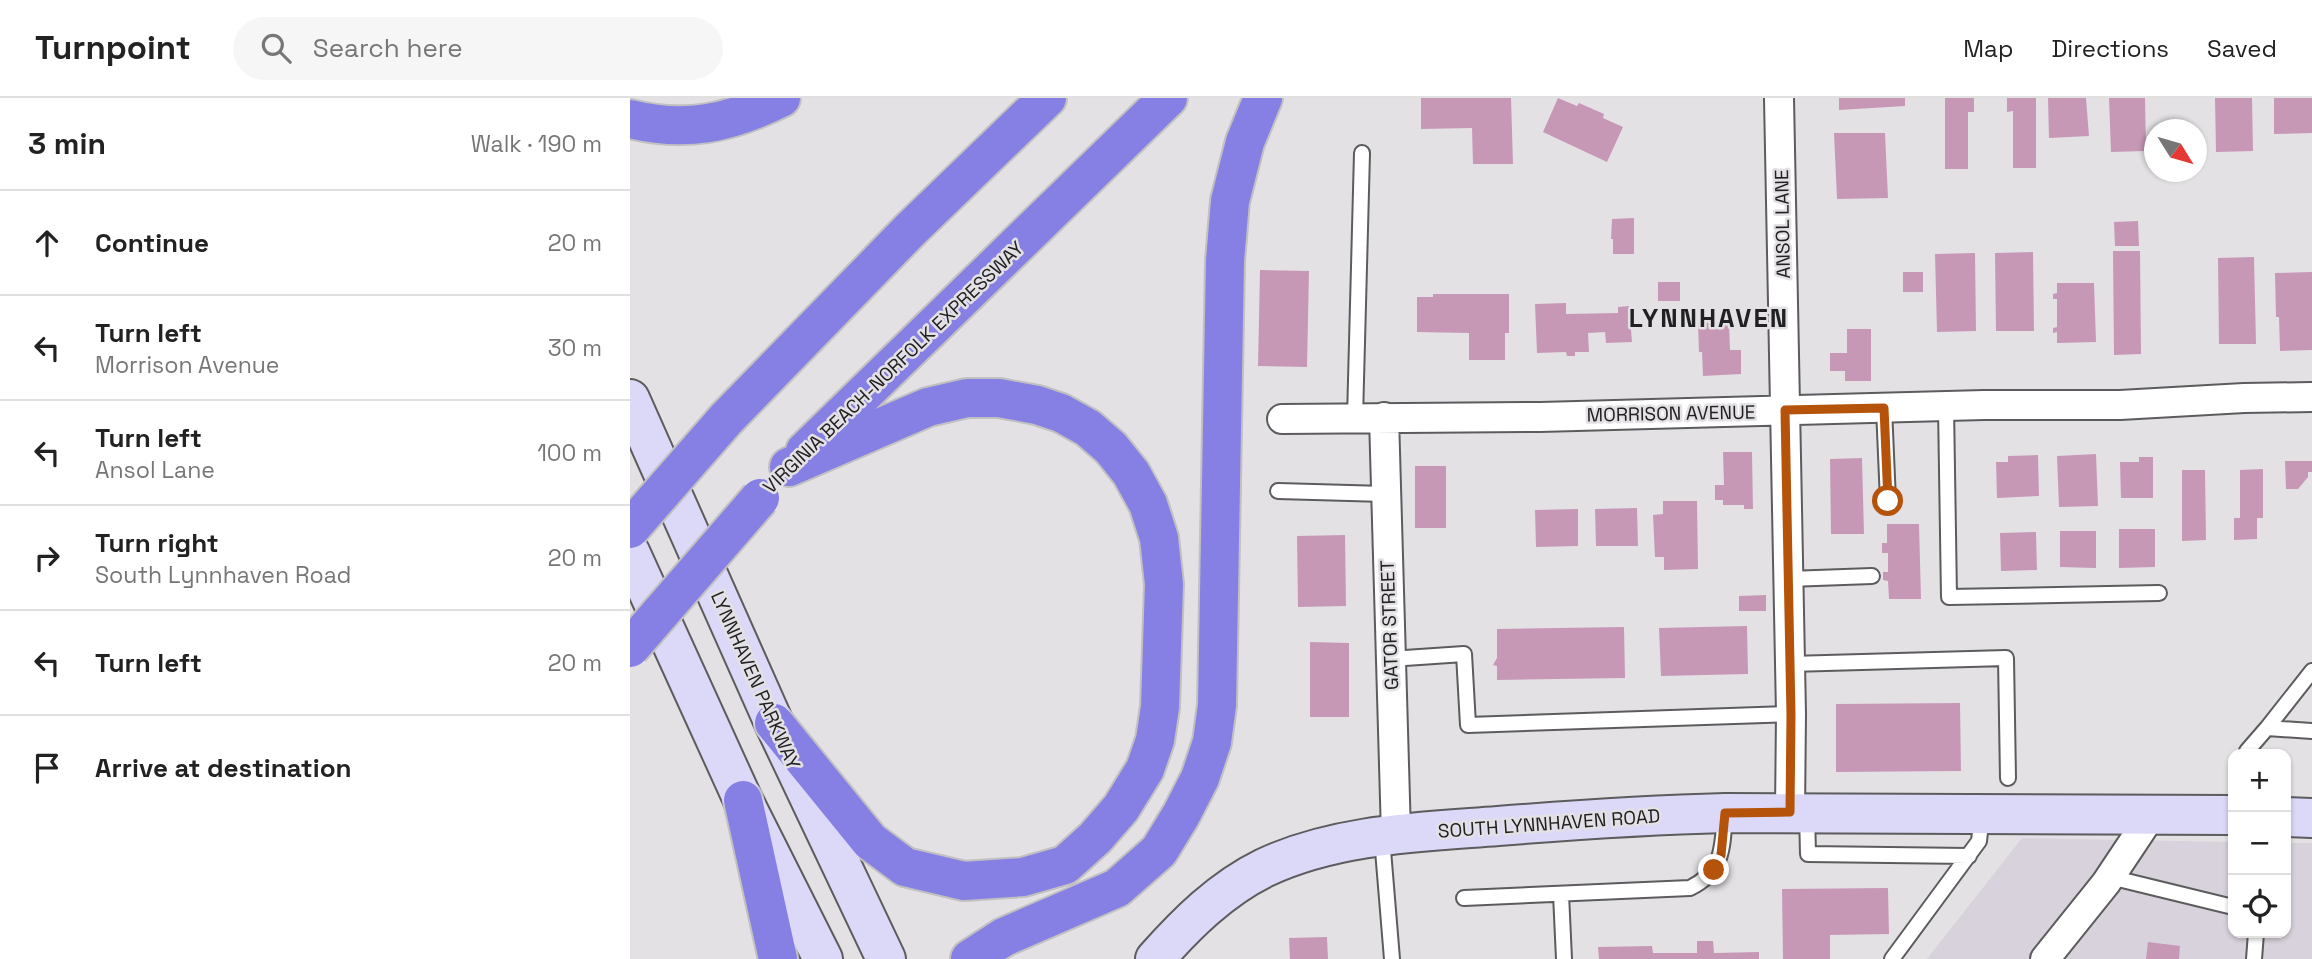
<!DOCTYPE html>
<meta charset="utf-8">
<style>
body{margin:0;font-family:"Space Grotesk",sans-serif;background:#f6f6f6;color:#222}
.controls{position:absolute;right:21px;bottom:21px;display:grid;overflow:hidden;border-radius:14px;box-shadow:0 2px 5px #0004}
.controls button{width:63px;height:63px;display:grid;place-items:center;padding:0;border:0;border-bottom:2px solid #e0e0e0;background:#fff;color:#222;font:35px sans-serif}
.compass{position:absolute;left:1514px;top:21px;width:63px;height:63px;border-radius:50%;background:#fff;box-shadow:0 2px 5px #0004;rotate:127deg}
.stop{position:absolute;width:21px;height:21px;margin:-16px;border:5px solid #b45309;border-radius:50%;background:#fff}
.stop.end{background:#b45309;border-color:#fff;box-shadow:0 2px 7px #0008}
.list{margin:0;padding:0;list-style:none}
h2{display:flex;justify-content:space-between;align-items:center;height:91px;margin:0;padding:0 28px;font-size:30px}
h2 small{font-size:23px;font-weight:400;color:#767676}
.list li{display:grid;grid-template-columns:46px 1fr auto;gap:21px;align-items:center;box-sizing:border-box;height:105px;padding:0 28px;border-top:2px solid #e0e0e0}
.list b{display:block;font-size:26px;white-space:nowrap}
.list p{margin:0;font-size:23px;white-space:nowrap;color:#767676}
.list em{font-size:23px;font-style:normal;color:#767676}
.icon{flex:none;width:38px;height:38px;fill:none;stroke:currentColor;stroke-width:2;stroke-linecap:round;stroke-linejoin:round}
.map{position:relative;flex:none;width:1682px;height:861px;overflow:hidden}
header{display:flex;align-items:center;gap:42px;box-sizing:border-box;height:98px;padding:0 35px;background:#fff;border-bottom:2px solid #e0e0e0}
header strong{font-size:33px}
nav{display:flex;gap:38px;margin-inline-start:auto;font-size:24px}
.search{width:490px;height:63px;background:#f6f6f6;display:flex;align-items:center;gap:18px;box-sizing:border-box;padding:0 24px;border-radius:38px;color:#767676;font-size:26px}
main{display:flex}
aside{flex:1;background:#fff}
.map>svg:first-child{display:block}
.built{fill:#d8d2dc}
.building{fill:#c798b6}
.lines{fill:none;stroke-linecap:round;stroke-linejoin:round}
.lane-casing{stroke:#5c5b5e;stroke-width:18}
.street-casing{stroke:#5c5b5e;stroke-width:32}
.secondary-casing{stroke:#5c5b5e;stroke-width:42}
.highway-casing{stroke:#c1c1c1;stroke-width:42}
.lane{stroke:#fff;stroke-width:14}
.street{stroke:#fff;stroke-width:28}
.secondary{stroke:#dbd9f7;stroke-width:38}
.highway{stroke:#8680e5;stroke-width:38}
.highway-bridge-casing{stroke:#c1c1c1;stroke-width:42;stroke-linecap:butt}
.highway-bridge{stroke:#8680e5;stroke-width:38}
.route{stroke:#b45309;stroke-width:9}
.labels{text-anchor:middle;stroke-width:5;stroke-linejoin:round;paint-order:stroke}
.street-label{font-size:19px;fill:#212022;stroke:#e4e1e5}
.district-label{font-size:26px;font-weight:bold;letter-spacing:2px;fill:#212022;stroke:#e4e1e5}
</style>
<header>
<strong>Turnpoint</strong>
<div class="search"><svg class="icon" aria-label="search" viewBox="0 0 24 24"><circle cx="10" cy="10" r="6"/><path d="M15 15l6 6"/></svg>Search here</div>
<nav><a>Map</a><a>Directions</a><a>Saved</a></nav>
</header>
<main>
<aside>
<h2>3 min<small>Walk · 190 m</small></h2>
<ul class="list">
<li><svg class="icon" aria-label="ahead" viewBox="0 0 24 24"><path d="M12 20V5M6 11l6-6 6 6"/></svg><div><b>Continue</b></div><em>20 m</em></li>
<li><svg class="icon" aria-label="left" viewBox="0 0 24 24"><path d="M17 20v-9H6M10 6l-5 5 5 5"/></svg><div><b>Turn left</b><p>Morrison Avenue</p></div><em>30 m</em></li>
<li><svg class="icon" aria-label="left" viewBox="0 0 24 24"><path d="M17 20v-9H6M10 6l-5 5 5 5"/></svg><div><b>Turn left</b><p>Ansol Lane</p></div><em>100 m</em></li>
<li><svg class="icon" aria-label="right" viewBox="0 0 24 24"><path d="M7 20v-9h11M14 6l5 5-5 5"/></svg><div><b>Turn right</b><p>South Lynnhaven Road</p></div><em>20 m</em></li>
<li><svg class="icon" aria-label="left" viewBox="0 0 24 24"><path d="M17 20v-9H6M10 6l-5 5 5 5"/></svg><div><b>Turn left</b></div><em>20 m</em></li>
<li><svg class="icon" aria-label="arrive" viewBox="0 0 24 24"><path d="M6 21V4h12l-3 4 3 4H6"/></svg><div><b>Arrive at destination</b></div></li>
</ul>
</aside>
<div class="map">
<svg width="1682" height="861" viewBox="0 0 1682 861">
<rect width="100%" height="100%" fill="#e4e1e5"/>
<path class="built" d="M1392,740L1603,744V835H1656V745H1682V861H1297Z"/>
<path class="building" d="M791,0H881L883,66H843L842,30L791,31Z
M928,0L947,8L949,5L974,16L973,20L993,29L977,64L913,34Z
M1209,0H1275V8L1209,12Z
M1315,0H1344V14H1338V71H1315Z
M1377,0H1406V70H1383V13L1377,14Z
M1418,0H1456L1459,38L1419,40Z
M1479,0H1515L1516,53L1481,54Z
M1585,0H1622L1623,53L1586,54Z
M1644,0H1682V35L1644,36Z
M1204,35H1255L1258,100L1207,101Z
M1004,120V156H983V141H981L982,121Z
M1508,123L1509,148H1485L1484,124Z
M1483,153H1510L1511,256L1484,257Z
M1403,154L1404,233H1366L1365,155Z
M1345,155L1346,233L1307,234L1305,156Z
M1624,159L1626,246H1589L1588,160Z
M630,172L679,173L677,269L628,268Z
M1273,174H1293V194H1273Z
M1682,174V252L1650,253L1649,219H1646L1645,175Z
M1028,184H1050V203H1028Z
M1427,185H1464L1466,244L1427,245V234L1423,235V230L1427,229V201H1423V196L1427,195Z
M803,196H879V235H875V262H839V235L787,234V199H803Z
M936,205V216L988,215V209L999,208L1002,244L976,245L975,234L958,235L959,254H945V258H937L936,254L907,255L905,206Z
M1099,224L1100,252H1111V276L1073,278L1072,254H1069L1068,225Z
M1217,231H1241V283H1215V273H1200V255H1217Z
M1093,354H1122L1123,411H1114V407H1093V402H1085V387H1094Z
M1466,356L1468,408L1429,409L1427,358Z
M1408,357L1409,398L1367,400L1366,364H1378V358Z
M1509,359H1523V400H1491L1490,364H1509Z
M1232,360L1234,436H1201L1200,361Z
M1655,363H1682V374H1678V379L1668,391H1656Z
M785,368H816V430H785Z
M1633,371V420H1627V441L1604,442V420H1610V372Z
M1552,372H1575L1576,442L1552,443Z
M1033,403H1067L1068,471L1034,472V459H1025L1023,417L1033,416Z
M1007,410L1008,448H966L965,411Z
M948,411V448L906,449L905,412Z
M1257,426H1289L1291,501H1259L1258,483L1253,482V474H1258V455H1252V445H1257Z
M1489,431H1525V469L1489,470Z
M1430,433H1466V470L1430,469Z
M1406,434L1407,472L1371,473L1370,435Z
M715,437L716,508L668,509L667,438Z
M1136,497V513H1109V498Z
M1117,528L1118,576L1031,578L1029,530Z
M994,529L995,580L867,582V568L863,567L867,560V531Z
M680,544L719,545V619H680Z
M1330,605L1331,673L1206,674V606Z
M1258,790L1259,836L1200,837V861H1153L1152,791Z
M697,839L698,861H660L659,840Z
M1067,843H1083L1084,855L1129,854V861H969L968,849L1022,848L1023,855H1067Z
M1518,844L1550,848L1549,861H1516Z"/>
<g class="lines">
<defs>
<path id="lane" d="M1316,308L1319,499L1529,495
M1254,310L1258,403
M725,320L732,55
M648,393L755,396
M1158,481L1242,478
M760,561L834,556L838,627L1161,616
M1160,566L1376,560L1378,680
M1637,630L1682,573
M1617,656V653L1637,630L1682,633
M1177,715L1178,756L1339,758
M752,740L762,861
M1480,779L1603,809
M931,796L934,861
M834,800L1060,790C1094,773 1092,750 1095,717
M1262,861L1349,743L1352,716
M1624,861L1626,835"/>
<path id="street" d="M1149,0L1161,616L1160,714
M754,319L766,736
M652,321L910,319L1354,307H1490L1614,300L1682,299
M1415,861L1476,785L1522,716"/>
<path id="secondary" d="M0,301L144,625L256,861
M0,454L113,702L193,861
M1656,719L1682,720
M525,861C556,826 591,791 634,770C706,736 790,734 868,728C944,722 1019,717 1095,715L1603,717"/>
<path id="highway" d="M0,21C56,35 100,25 151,0
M96,321L280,132L417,0
M175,353L538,0
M144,625L240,743L275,769L334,783L393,779L435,767L465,740L491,710L515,671L525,642L530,609L534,486L529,440L518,406L501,375L481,350L458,330L431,315L407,307L369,300H337L298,309L159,369
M113,702L148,861
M340,861L374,839L487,790L529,753L551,717L570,680L582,644L587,607L595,163L600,103L615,44L633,0"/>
</defs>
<use href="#lane" class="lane-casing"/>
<use href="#street" class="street-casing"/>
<use href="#secondary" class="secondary-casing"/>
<use href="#highway" class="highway-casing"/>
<use href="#lane" class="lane"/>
<use href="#street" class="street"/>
<use href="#secondary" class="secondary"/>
<use href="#highway" class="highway"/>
<defs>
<path id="highway-bridge" d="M0,431L96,321
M0,550L130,400"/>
</defs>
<use href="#highway-bridge" class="highway-bridge-casing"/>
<use href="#highway-bridge" class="highway-bridge"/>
</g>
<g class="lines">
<path class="route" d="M1084,772L1091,757L1095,715L1160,714L1161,617L1155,312L1254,310L1258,403"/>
</g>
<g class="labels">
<g class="street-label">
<text transform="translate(1152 126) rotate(-91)" y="7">ANSOL LANE</text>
<text transform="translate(263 269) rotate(-44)" y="7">VIRGINIA BEACH-NORFOLK EXPRESSWAY</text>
<text transform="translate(1041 315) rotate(-1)" y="7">MORRISON AVENUE</text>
<text transform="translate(759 527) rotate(-92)" y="7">GATOR STREET</text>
<text transform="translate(126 582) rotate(66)" y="7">LYNNHAVEN PARKWAY</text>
<text transform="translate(919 725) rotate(-4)" y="7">SOUTH LYNNHAVEN ROAD</text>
</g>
<g class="district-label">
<text x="1079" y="229">LYNNHAVEN</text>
</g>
</g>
</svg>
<div class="controls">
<button>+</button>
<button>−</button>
<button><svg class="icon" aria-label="locate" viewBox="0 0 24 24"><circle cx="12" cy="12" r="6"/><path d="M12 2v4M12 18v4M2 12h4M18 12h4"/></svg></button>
</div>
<svg class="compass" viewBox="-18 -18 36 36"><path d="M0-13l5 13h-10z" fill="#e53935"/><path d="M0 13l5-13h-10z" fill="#767676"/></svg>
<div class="stop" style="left:1258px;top:403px"></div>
<div class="stop end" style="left:1084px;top:772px"></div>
</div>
</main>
